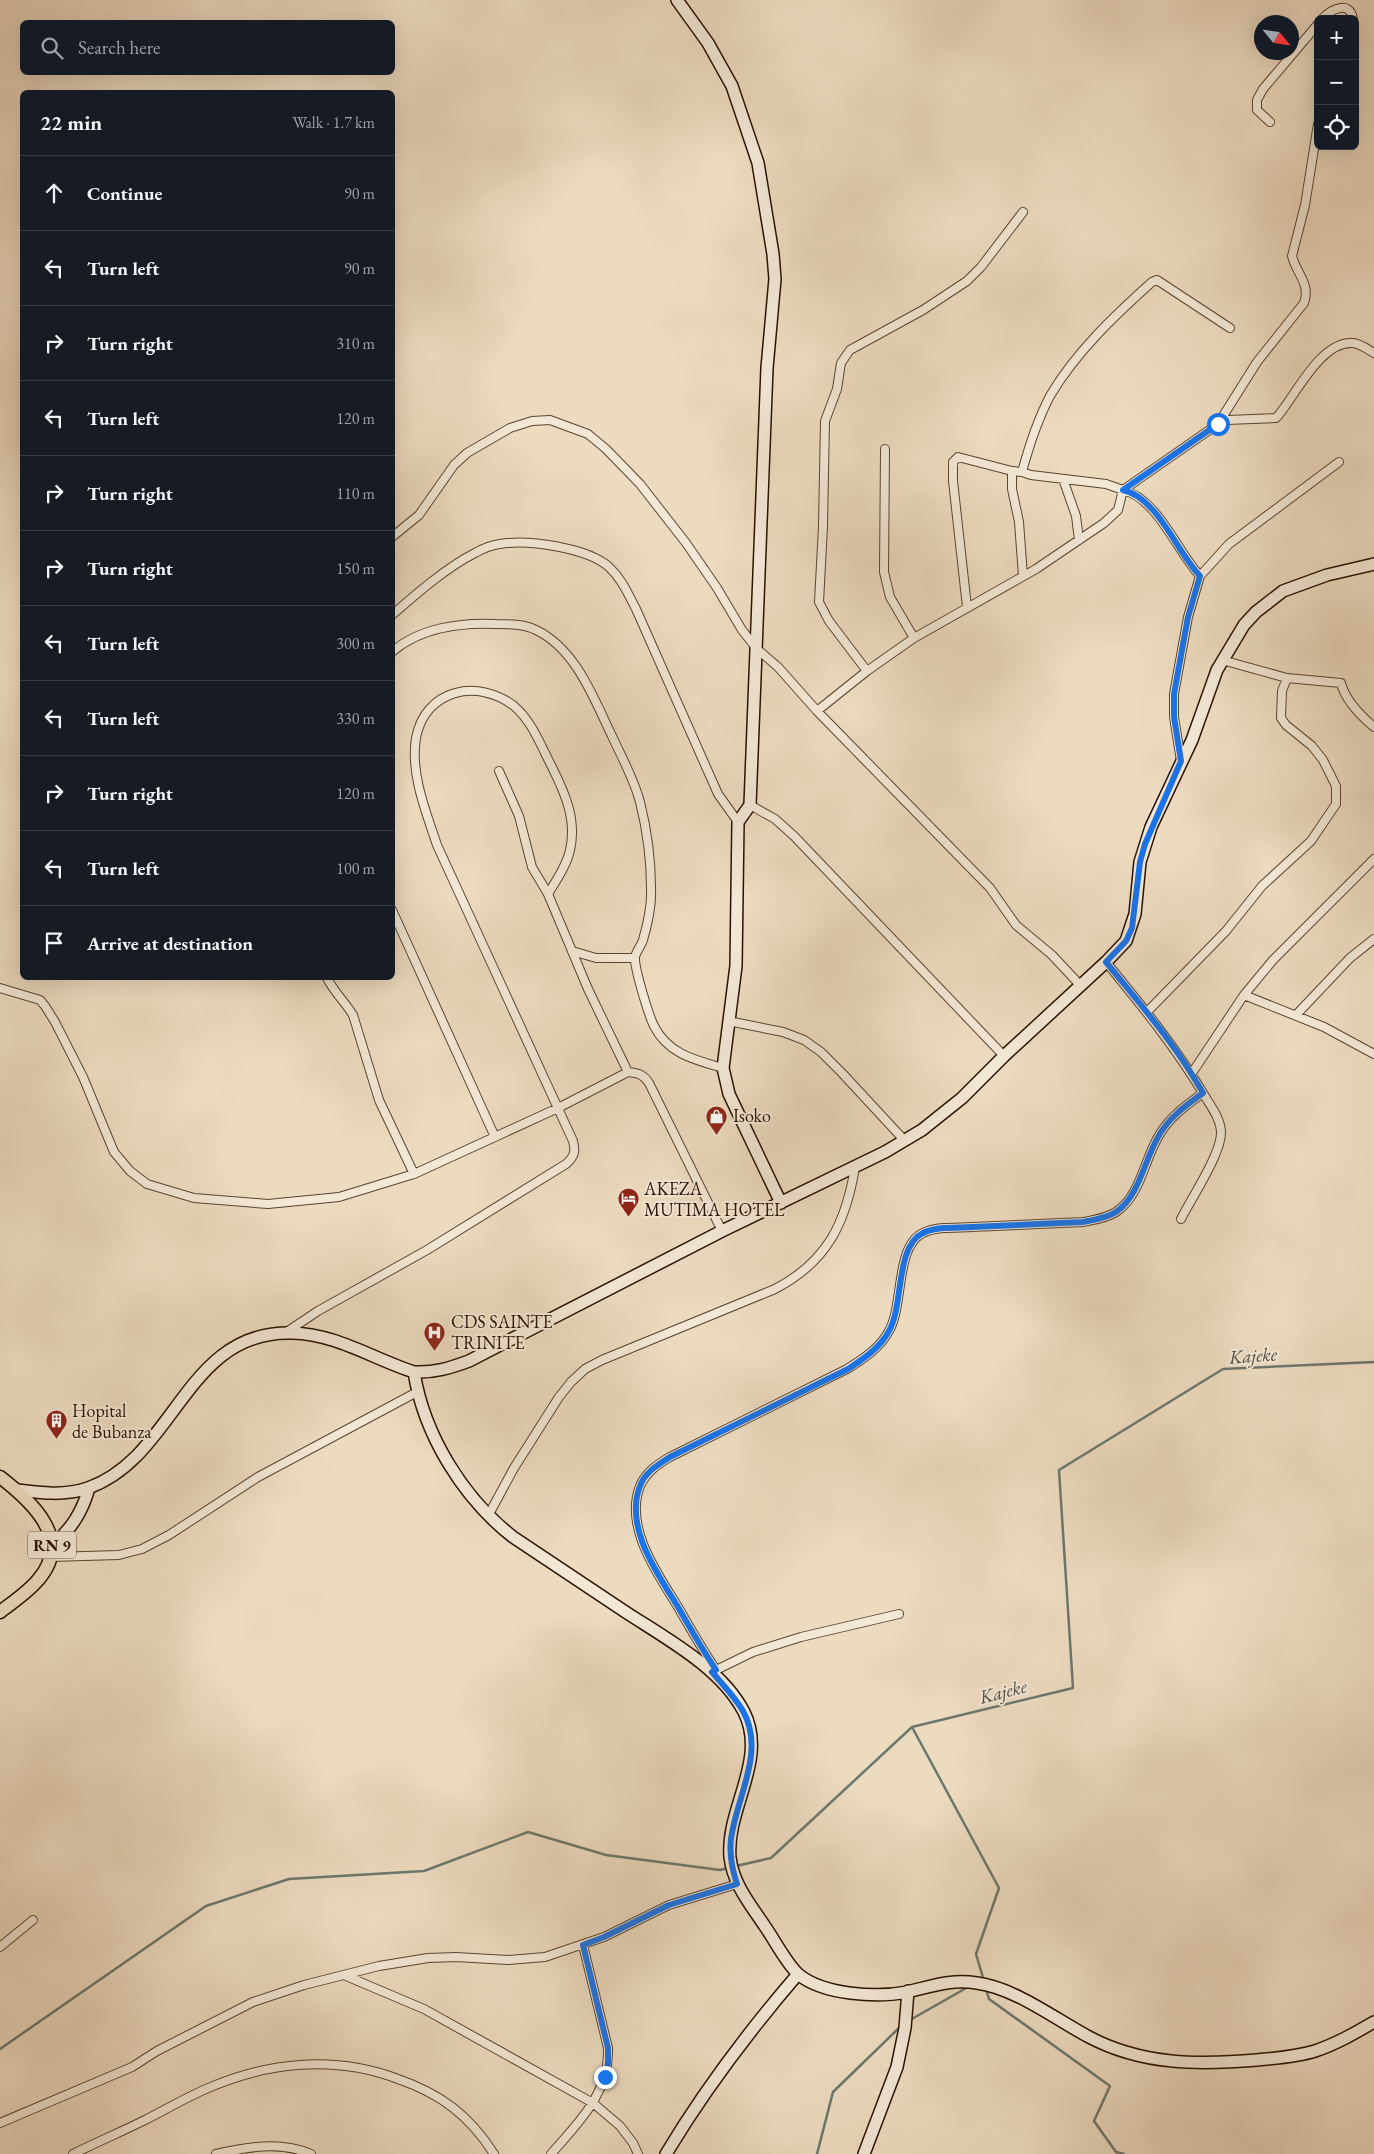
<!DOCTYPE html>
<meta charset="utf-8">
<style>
body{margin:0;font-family:"EB Garamond",serif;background:#20242c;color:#f1f3f6}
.controls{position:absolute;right:15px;top:15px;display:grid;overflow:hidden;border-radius:8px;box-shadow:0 5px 20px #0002}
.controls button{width:45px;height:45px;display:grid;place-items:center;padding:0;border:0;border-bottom:1px solid #363941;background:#171b24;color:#f1f3f6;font:25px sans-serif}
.compass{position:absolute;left:1254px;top:15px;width:45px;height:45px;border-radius:50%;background:#171b24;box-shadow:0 5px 20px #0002;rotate:119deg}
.stop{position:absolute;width:15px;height:15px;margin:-11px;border:4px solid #1a73e8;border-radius:50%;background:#fff}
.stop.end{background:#1a73e8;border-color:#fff;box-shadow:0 1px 5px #0008}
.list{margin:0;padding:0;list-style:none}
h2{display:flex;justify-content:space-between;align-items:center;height:65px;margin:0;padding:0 20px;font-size:21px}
h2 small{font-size:16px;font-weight:400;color:#9ea1a6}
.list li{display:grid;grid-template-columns:32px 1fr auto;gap:15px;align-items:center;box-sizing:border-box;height:75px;padding:0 20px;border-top:1px solid #363941}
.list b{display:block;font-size:19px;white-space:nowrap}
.list em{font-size:16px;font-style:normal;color:#9ea1a6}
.icon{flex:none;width:28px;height:28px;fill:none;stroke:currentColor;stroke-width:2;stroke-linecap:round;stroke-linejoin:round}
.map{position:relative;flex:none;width:1374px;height:2154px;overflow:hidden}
.search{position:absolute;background:#171b24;box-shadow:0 5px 20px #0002;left:20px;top:20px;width:375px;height:55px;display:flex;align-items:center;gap:12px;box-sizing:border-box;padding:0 18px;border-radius:8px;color:#9ea1a6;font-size:19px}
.panel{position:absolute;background:#171b24;box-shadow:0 5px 20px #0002;left:20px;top:90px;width:375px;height:890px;border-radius:8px}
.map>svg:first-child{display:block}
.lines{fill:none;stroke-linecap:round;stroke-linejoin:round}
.stream{stroke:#6c776d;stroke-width:2.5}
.street-casing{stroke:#5a4430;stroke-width:10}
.secondary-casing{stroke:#291100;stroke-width:14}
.primary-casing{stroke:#291100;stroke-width:15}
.street{stroke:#f3e8d6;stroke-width:8}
.secondary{stroke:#f3e8d6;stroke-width:11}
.primary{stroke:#eddbc0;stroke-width:12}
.route{stroke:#1a73e8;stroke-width:6}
.labels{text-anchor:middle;stroke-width:4;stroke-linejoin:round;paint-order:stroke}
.shield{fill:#f3e8d6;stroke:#665240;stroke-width:1}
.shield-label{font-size:16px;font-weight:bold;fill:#291100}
.poi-label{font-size:18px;fill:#291100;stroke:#f3e8d6;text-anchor:start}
.water-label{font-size:19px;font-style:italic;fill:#504c40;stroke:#f3e8d6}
</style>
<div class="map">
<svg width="1374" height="2154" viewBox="0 0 1374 2154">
<rect width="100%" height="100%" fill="#eddbc0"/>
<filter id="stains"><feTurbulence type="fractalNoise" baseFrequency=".004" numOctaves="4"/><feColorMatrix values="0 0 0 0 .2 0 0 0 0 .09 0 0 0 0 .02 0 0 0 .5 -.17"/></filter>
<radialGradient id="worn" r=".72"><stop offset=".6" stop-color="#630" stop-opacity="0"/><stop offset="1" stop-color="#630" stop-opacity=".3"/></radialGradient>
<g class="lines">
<path class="stream" d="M736,1866L771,1858L912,1727
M984,1981L976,1954L999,1888L912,1727L1073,1688L1059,1470L1223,1369L1374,1362
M986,1989L989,1999L1110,2086L1094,2121L1116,2152L1124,2154
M910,2020L968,1987
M0,2049L206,1906L289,1879L424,1871L528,1832L606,1855L720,1870L728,1868
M817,2154L833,2092L901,2026"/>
<defs>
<path id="street" d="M1322,19C1331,9 1350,0 1353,19
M1270,122L1257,110V100L1263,89L1318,24
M1218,424L1257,362L1304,303C1311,284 1296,273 1292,256L1305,205L1318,124
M885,449L884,572L890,597L914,638
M1022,472L1031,475L1106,484L1123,490L1218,424L1227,420L1276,418C1294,399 1320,340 1353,343C1361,344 1367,349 1374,353
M1063,479L1076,516L1079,540
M392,537L419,515L454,465L467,453L510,428L532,421L550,420L588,434L606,449L640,484L686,543L717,588L742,630L757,649L778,667L817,711L990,888L1016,925L1052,955L1080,985
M1023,576L1019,522L1012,489V471L1022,472C1029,446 1038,419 1050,396C1076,352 1114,316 1152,282L1157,280L1230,328
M967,607L953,481V462L958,457L1012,471
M392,615C416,594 447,567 475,553C482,549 492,545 500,544C528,539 588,548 609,567C622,579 628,594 636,609L718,794L738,822
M392,652C419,628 461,622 496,624C509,624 524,624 536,630C576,649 594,699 612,736C622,758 634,779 640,802C647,830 651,859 651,888C652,906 648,923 643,940C641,946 636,952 635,957C634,968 649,1016 654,1026C668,1054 695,1060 723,1068
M1222,660L1287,678L1341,683C1345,700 1361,716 1374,727
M867,671L829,621L819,602L823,527L825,421L837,389L841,363L850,350L923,310L967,281L981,267L1023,212
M817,711L867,671L914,638L1036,569L1104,523L1118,510L1123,490C1157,498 1177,551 1200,576
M1181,761L1174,717V694L1188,617L1200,576L1229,544L1339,462
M750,805L775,819L794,836L1004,1056
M548,894L588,989L628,1072
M392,910L495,1137
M572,951L596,958H635
M1106,962C1142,1006 1177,1049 1206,1098C1212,1108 1221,1120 1221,1133C1221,1154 1191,1199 1181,1219
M327,978C334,992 345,1002 353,1015L379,1100L414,1174L558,1108L628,1072C638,1073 643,1074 649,1083L722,1231
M0,988L40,1000L45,1006L55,1022L83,1077L114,1152L130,1171L147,1184L194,1198L268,1204L339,1197L414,1174
M1244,995L1324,1027L1374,1054
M1147,1012L1226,931L1262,886L1311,841L1336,804V786L1323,760L1312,746L1286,725L1281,718L1282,691L1287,678
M1296,1015L1350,958L1374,939
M728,1021L783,1032L804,1040L821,1052L842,1073L905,1141
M1192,1073L1244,995L1273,960L1374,859
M285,1333L318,1311L427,1250L566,1164C574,1157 576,1152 573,1141L437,845C426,812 410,773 416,738C425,689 478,678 514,706C532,721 541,746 552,767C565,793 577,820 570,850C567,865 556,881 548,894L532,867L519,816L499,771
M488,1516L514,1468L559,1397L571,1382L585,1369L602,1360L775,1289C827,1262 846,1223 855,1167
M50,1557L119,1555L142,1549L169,1535L258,1477L417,1392
M716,1670C702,1649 690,1628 678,1607C657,1573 624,1527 640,1486C646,1472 658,1464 670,1457L847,1369C863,1359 880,1348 889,1331C904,1305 895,1246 923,1233C937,1226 958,1228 972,1227C1009,1225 1046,1224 1083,1222C1094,1220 1107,1218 1116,1212C1140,1196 1144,1162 1157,1139C1167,1119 1185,1106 1203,1093
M712,1672L753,1652L801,1637L899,1614
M0,1947L33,1920
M346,1976L424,2009L593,2103L620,2126L633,2143L638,2154
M0,2123L132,2067L157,2051L253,2002L304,1985L379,1966L428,1958L456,1957L508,1960L545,1957L604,1937L669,1905L737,1884
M73,2154C97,2142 121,2132 145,2120C165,2110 185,2098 206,2089C267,2062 334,2055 398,2079C441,2094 469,2115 494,2154
M216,2154C248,2147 280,2141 311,2154
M551,2154C578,2123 610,2093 608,2048L583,1945"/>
<path id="secondary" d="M677,0L708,43L732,86L758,163L773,254L775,279L767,368L750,805L738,822L736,966L723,1068L729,1094L781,1203
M414,1372C424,1435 463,1498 513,1537C551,1562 589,1588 627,1613C667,1639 721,1668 744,1712C768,1760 726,1808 730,1857C733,1884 750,1904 764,1925C774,1939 786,1963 798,1974C823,1995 877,1998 907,1992C933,1986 950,1979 977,1983C1015,1988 1055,2019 1089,2037C1142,2065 1198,2065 1257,2060C1276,2058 1296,2057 1315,2051C1336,2044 1355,2033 1374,2022
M17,1490C41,1493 65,1496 88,1488C176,1457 185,1330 292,1333C337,1334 373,1359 414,1372C434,1373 450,1368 469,1361L722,1231L885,1152L922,1130L962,1098L1004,1056L1106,962L1126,941L1135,914L1140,862L1151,827L1192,740L1217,670L1244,625L1256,612L1283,591L1327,575L1374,564
M52,1546C71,1529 82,1513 89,1488
M666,2154C705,2089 749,2031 798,1974
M864,2154L897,2067L905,2028L908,1991"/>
<path id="primary" d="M0,1477C31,1501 74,1539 38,1580C28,1592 13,1602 0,1612"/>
</defs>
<use href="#street" class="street-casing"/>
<use href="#secondary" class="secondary-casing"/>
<use href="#primary" class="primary-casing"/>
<use href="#street" class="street"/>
<use href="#secondary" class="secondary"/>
<use href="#primary" class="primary"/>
</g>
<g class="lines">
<path class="route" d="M605,2077L608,2063V2048L583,1945L604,1937L669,1905L737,1884C732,1869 729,1855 731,1839C736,1798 766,1752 743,1711C735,1697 723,1685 712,1672L716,1670C702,1649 690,1628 678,1607C657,1573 624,1527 640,1486C645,1472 658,1465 670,1457L848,1369C863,1359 880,1348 889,1331C904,1305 895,1246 923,1233C937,1226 958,1228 972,1227C1009,1225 1046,1224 1083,1222C1094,1220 1107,1218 1116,1212C1139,1196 1144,1162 1157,1139C1167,1119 1185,1106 1203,1093C1177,1046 1140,1004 1106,962L1126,941L1132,928L1140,862L1145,844L1181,761L1174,717V694L1188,617L1200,576C1176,551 1158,498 1123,490L1218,424"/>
</g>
<defs>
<symbol id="shop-pin" viewBox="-11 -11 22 30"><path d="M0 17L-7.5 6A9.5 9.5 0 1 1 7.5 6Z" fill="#8f2418" stroke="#f3e8d6"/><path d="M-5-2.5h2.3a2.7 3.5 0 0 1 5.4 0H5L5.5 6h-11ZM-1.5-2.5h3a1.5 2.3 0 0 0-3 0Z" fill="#fff"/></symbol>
<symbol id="hotel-pin" viewBox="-11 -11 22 30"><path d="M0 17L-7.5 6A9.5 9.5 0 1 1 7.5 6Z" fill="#8f2418" stroke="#f3e8d6"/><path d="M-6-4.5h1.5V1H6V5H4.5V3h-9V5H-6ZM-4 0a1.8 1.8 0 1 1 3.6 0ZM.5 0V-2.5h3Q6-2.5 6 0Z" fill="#fff"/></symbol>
<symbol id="hospital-pin" viewBox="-11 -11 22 30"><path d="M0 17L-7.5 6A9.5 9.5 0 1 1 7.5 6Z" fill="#8f2418" stroke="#f3e8d6"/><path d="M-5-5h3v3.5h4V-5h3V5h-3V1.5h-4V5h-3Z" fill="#fff"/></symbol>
<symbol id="building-pin" viewBox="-11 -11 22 30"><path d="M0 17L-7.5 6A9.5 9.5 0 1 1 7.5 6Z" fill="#8f2418" stroke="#f3e8d6"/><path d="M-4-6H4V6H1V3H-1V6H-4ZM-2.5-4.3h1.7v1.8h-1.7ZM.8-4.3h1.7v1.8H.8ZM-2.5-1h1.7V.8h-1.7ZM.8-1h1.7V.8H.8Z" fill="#fff"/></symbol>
</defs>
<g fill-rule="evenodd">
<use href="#shop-pin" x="704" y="1104" width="25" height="34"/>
<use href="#hotel-pin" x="616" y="1186" width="25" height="34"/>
<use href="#hospital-pin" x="422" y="1320" width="25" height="34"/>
<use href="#building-pin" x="44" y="1408" width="25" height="34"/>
</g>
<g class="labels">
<rect class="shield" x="28" y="1531.5" width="48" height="27" rx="4"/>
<g class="shield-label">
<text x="52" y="1551">RN 9</text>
</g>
<g class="poi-label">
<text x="733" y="1122">Isoko</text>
<text x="644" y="1195">AKEZA<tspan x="644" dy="21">MUTIMA HOTEL</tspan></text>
<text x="451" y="1328">CDS SAINTE<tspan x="451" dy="21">TRINITE</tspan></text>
<text x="72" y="1417">Hopital<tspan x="72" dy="21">de Bubanza</tspan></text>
</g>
<g class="water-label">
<text transform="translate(1253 1355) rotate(-4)" y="7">Kajeke</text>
<text transform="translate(1003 1691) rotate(-14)" y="7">Kajeke</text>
</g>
</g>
<rect width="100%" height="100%" filter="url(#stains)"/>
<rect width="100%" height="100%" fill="url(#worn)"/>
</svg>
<div class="controls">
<button>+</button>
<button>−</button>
<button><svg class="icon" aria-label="locate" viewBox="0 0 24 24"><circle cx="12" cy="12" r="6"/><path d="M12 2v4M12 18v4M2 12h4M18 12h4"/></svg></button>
</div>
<svg class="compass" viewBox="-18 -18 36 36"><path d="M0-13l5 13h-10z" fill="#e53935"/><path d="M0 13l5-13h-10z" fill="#9ea1a6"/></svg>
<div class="stop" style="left:1218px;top:424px"></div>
<div class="stop end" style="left:605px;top:2077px"></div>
<div class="search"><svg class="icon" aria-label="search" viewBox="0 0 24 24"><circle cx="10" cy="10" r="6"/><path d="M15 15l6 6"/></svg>Search here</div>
<section class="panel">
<h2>22 min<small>Walk · 1.7 km</small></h2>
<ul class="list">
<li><svg class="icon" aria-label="ahead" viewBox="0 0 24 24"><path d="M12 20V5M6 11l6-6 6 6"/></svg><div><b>Continue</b></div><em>90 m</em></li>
<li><svg class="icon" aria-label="left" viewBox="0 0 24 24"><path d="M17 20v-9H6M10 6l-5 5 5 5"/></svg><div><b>Turn left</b></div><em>90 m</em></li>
<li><svg class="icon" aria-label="right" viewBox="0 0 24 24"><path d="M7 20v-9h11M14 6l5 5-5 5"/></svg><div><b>Turn right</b></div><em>310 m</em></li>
<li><svg class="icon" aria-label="left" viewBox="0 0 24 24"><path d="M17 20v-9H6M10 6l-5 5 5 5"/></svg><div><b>Turn left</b></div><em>120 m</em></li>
<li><svg class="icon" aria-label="right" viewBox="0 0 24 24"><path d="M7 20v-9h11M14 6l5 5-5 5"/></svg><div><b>Turn right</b></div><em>110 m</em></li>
<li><svg class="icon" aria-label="right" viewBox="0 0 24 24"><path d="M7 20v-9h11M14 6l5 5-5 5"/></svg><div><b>Turn right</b></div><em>150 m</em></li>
<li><svg class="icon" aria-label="left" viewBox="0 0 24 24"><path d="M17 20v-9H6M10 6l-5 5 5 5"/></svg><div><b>Turn left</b></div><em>300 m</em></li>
<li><svg class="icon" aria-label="left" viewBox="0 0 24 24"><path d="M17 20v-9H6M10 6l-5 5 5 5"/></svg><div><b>Turn left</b></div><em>330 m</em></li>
<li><svg class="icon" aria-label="right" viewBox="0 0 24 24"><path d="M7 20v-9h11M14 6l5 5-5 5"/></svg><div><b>Turn right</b></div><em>120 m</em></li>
<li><svg class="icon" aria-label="left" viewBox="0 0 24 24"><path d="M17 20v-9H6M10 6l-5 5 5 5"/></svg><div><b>Turn left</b></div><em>100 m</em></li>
<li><svg class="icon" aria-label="arrive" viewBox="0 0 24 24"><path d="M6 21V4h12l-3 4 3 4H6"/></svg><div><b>Arrive at destination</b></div></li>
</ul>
</section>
</div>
